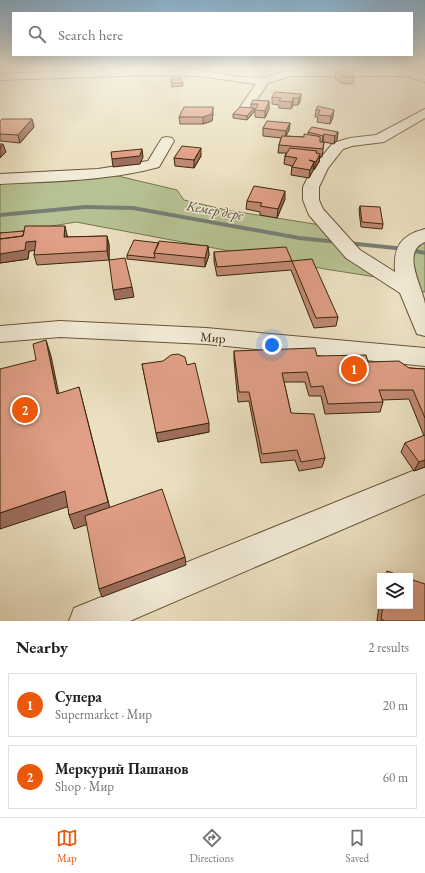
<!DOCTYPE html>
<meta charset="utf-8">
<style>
body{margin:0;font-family:"EB Garamond",serif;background:#f2f2f2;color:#202124}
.controls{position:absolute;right:12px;bottom:12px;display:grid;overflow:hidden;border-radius:0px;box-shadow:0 4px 16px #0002}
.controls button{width:36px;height:36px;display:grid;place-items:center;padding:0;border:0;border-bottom:1px solid #e0e0e0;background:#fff;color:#202124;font:20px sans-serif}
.you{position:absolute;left:272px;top:345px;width:14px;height:14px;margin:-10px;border:3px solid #fff;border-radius:50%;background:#1a73e8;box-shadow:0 0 0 6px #1a73e833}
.badge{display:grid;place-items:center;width:26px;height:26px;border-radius:50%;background:#ea580c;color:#fff;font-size:13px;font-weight:700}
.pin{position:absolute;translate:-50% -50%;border:2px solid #fff;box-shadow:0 1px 4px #0006}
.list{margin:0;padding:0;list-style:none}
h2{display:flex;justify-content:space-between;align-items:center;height:52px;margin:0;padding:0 16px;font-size:17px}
h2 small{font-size:13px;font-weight:400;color:#757577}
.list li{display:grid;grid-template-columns:26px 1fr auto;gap:12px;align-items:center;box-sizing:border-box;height:64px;margin:0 8px 8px;padding:0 8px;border:1px solid #e0e0e0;border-radius:0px}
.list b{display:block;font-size:15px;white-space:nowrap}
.list p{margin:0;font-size:13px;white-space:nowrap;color:#757577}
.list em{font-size:13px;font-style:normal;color:#757577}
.icon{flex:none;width:22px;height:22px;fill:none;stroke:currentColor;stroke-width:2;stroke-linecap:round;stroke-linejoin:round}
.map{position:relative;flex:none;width:425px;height:621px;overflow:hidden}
.search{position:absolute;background:#fff;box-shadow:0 4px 16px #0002;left:12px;right:12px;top:12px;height:44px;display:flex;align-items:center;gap:10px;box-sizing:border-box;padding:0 14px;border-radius:0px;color:#757577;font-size:15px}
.sheet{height:196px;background:#fff}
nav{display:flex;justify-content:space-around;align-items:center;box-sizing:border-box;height:56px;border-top:1px solid #e0e0e0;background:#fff;font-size:11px;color:#757577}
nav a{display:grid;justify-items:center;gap:2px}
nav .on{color:#ea580c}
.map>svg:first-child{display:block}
.green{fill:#b7c293;stroke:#79744e}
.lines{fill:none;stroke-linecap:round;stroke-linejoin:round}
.stream{fill:#767f75;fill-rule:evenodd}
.minor-casing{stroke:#675537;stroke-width:2}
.minor{fill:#f2ebd7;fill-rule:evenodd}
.wall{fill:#c18973;stroke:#3b2709}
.shaded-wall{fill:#9d6f5e;stroke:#3b2709}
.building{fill:#e09f86;stroke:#3b2709}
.labels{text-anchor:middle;stroke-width:3;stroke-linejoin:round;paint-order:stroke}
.street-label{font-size:13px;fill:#3b2709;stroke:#f2ebd7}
.water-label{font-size:14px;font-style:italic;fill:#544c36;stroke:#f2ebd7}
</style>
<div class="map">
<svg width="425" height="621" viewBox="0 0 425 621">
<rect width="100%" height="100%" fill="#ebe0c1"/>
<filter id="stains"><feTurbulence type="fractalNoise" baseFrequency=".005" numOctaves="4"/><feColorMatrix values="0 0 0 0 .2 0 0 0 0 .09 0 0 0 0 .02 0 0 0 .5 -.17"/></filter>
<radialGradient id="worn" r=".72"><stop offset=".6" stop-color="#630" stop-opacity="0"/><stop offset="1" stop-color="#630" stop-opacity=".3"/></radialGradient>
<path class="green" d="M118,176L177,190L184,200L226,210L327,226L395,280L325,269L76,222L0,235V184Z
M425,237V292L408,289L412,241Z"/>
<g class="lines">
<path class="stream" d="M85,205L133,206L299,236L405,247L425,251V255L405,251L299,240L133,210L85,209L0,217V213Z"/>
<defs>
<path id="minor" d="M147,68L198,70L241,77L263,78L289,70L306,69L408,70L425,75V82L407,76H290L268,83L250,110L246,111L240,107L256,84L198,76L151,75L0,80V74Z
M425,109V118L384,142L352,146L343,149L328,168L319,187V200L323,209L360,250L395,272C393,247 401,235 425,229V242C400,252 423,287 425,304C425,314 425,326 425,336L417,334L400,293L346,258L309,215L303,200V187L313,167L333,143L350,138L376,135Z
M167,137L172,138L174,141L159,167C107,181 54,181 0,184V174L98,169L148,161L162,138Z
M60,321L206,328L425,348V366L206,344L60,337L0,342V326Z
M425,466V494L130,621H69L74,608Z"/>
</defs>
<use href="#minor" class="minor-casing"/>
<use href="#minor" class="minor"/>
</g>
<path class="wall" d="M320,68H336V70Z
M336,69L354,77L353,84L341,83L335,78Z
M171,79L183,83V86L172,87Z
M301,94L300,101L298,105H293L291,109L279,108V105L272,104V97Z
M269,101V109L265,118L255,117V111H254V112L247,120L233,118V114L251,108V104Z
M318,106L333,117L330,124L317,122L318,117H315L316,110Z
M213,114L212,121L203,124H180L179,117Z
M32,119L34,127L20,143L0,141V121Z
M290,123L289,130L286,136L304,137L308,135V132H338L337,140L334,144L324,142L322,157H320L319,162L314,170L313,169L309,178L291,175L292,166L284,164L285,156L286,153H278L279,145L281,138L263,136V128Z
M201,156L194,168L175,166L174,158Z
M285,199L277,218L260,215V212L246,209L247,201Z
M360,206L383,224L382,229L361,227L359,210Z
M0,233L67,235V237L107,236L109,245V260L37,265L34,255L35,250L29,251L28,259L0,263Z
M159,243L208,246L209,255L205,267L127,259V255Z
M214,252L292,261L338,317L336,326L314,328L291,270L217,276L214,261Z
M234,351L317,356L368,362L409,368L425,369V467L414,471L401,452L405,443L424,436L409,399L382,400L383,402L380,412L325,414L321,396H309L305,382H284L291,413L325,458L322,467L299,471L295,460L261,463L249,401L238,402L234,360Z
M142,364L187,365L209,432L158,442L144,374Z
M380,598V606H410L425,621H377Z"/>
<path class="shaded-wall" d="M301,94L300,101L298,105L299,98Z
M293,98V105L291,109L292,102Z
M269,101V109L265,118V111Z
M213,107V114L212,121L203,124V117Z
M254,108V112L247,120V116Z
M334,110L333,117L330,124L331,116Z
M32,119L34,127L20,143L18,135Z
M290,123L289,130L285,138L286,131Z
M338,132L337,140L334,144L335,136Z
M324,134L323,142L322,143L323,136Z
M3,144L6,152L0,158V148Z
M201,148V156L194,168V160Z
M142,149L143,157L140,164L113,167L112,159Z
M320,154L319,162L314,170L316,162Z
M314,162L313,171L309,178L310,170Z
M285,191V199L277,218L278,209Z
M65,226L67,235L66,246L64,237Z
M107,236L109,245V260L107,251Z
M36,241L39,250L29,251L28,259L0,263V244Z
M208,246L209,255L205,267V258Z
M132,287L134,297L115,300L113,290Z
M46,340L51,356L62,409L57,394Z
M79,387L112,516L74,529L69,515Z
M209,423V432L158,442L156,433Z
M425,460V467L414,471L419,462Z
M65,491L70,506L0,529V513Z
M185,557L186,565L102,597L99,589Z"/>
<path class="building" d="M336,69H352L354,77L342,76L336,72Z
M181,78L183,83H172L171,79Z
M275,92L301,94L299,98H293L292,102L279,101L281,98L272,97Z
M253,100L269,101L265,111L255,110L258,104H251Z
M318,106L334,110L331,116L318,115L320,110H316Z
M184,107H213L212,114L203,117H179Z
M240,107L254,108L247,116L233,114Z
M2,119H32L18,135L0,134V121Z
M267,121L290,123L286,131L263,128Z
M312,127L338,132L335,136L324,134L323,136L308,132Z
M304,134L317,136L320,137V142H324L323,149L279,145L282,136L304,137Z
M0,144H3L0,148Z
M182,146L201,148L194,160L174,158Z
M290,148L317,151L316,153L320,154L316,162L309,160L314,162L310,170L292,167L297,158L285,156Z
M142,149L140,156L112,159L111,152Z
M254,186L285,191L278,209L260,206L262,203L247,201Z
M360,206L380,207L383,224L362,222Z
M25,226H65L64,237L107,236V251L34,255L36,241L26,242L25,250L0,254V239L23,236Z
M24,231L23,236L0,239V233Z
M134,240L159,243L154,253L155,258L127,255Z
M159,241L208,246L205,258L154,253Z
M286,247L292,261L312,259L338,317L316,318L292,261L217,267L214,252Z
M125,258L132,287L113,290L109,260Z
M46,340L57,394L79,387L108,502L69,515L65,491L0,513V369L36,360L33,344Z
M315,348L317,356L366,355L368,362L399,361L409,368L425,369V418L413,390H379L383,402L328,404L323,386L311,387L307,372L282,373L291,413L314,414L325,458L301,462L297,450L262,454L249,392H239L234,351Z
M178,354L185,357L187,365L195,363L209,423L156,433L142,364L163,361L171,355Z
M425,435V460L419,462L405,443Z
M162,489L185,557L99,589L85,516Z
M387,571L401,576H386Z
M410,579L425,584V621H385L381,619L383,606H410Z"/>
<linearGradient id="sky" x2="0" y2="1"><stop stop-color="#8ab6d7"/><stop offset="0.44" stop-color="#f6f1e3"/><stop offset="1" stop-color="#f6f1e3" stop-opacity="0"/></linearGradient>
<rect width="425" height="155" fill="url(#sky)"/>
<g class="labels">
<g class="street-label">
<text transform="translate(213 337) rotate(5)" y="5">Мир</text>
</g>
<g class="water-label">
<text transform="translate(215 210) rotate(10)" y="5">Кемер дере</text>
</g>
</g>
<rect width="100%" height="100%" filter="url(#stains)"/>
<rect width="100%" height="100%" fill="url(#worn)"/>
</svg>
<div class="controls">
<button><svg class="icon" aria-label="layers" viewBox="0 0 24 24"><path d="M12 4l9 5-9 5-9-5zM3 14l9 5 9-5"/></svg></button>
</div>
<div class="you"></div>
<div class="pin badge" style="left:354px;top:369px">1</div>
<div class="pin badge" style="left:25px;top:410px">2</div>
<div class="search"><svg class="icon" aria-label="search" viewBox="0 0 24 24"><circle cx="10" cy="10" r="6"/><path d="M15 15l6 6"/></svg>Search here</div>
</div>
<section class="sheet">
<h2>Nearby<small>2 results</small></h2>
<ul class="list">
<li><span class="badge">1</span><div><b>Супера</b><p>Supermarket · Мир</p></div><em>20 m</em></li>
<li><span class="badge">2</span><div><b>Меркурий Пашанов</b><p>Shop · Мир</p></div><em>60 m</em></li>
</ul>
</section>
<nav>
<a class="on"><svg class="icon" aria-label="map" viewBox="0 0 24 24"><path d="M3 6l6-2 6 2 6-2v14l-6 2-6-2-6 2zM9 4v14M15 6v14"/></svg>Map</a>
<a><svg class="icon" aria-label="directions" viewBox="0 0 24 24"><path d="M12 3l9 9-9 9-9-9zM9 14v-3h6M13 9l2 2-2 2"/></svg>Directions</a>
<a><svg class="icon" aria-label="saved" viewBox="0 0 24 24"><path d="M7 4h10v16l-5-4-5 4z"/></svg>Saved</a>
</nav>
